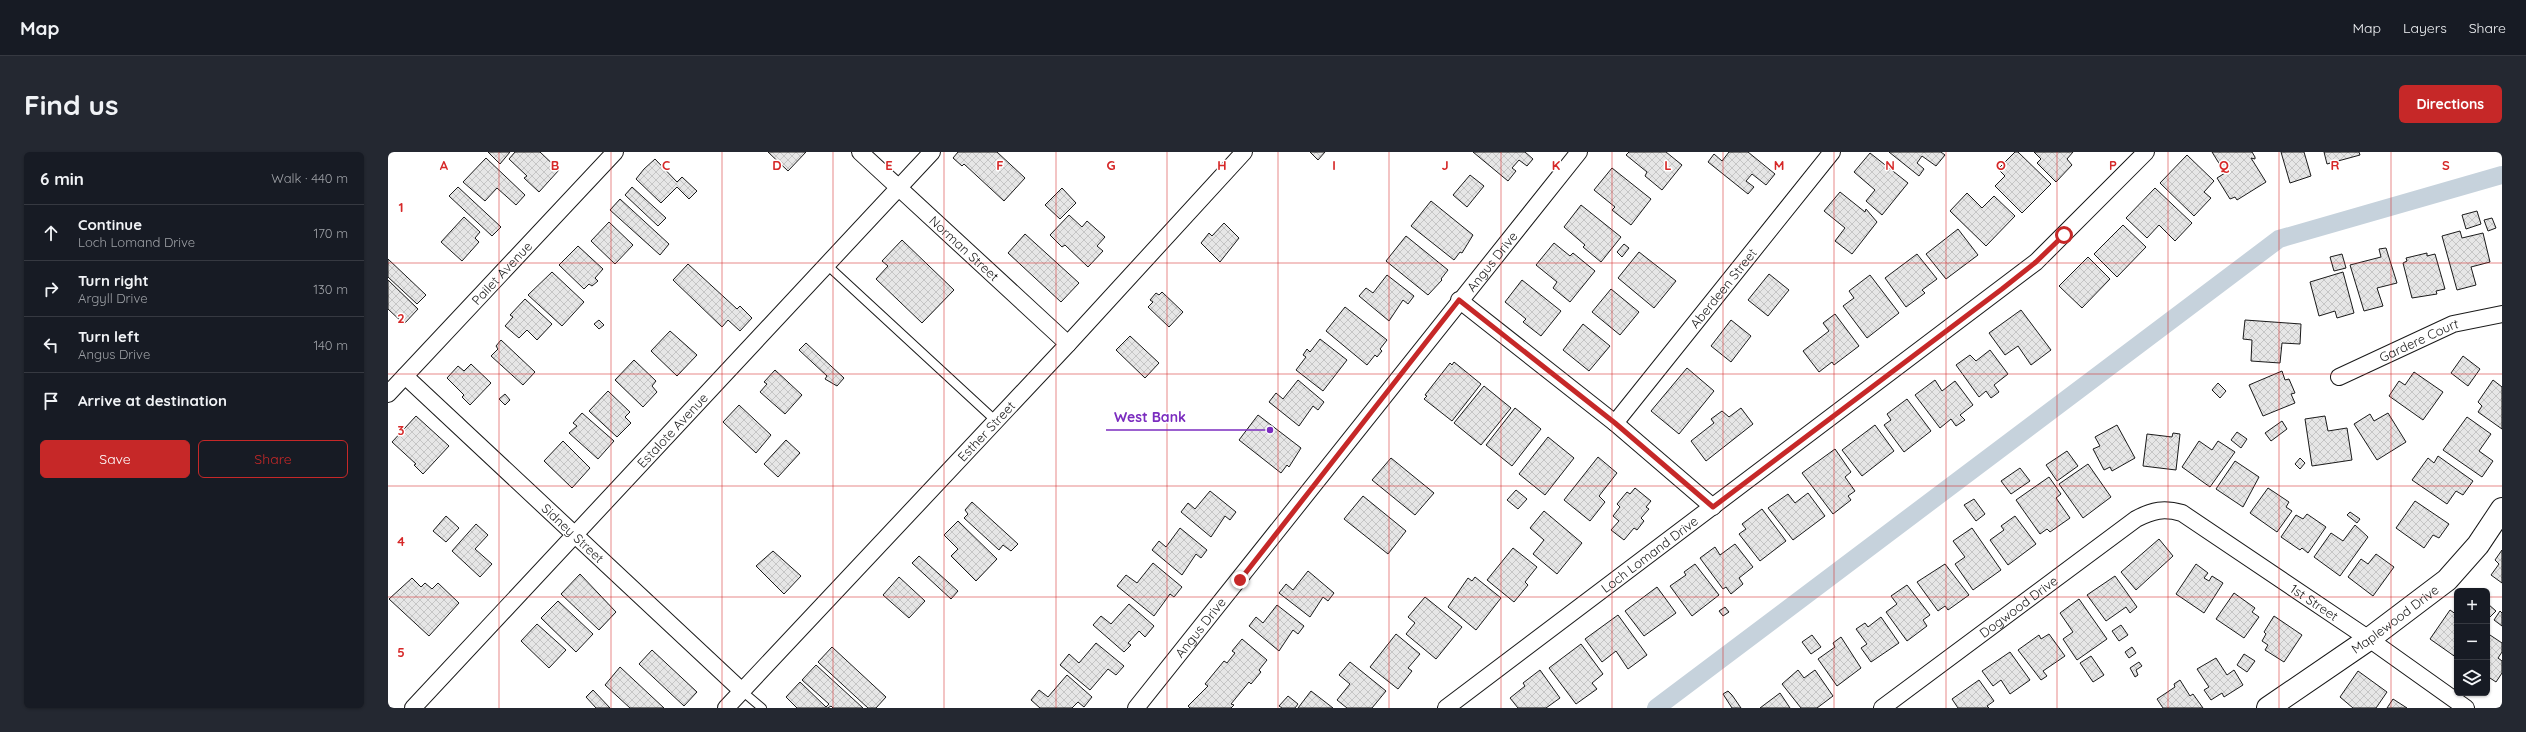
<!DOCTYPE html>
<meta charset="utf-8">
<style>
body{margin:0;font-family:Quicksand,sans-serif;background:#242831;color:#f1f3f6}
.controls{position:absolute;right:12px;bottom:12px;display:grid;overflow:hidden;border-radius:6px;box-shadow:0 1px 3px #0004}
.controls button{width:36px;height:36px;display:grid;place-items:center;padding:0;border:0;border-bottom:1px solid #363941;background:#171b24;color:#f1f3f6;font:20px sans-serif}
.stop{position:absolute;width:12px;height:12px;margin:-9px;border:3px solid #c62828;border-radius:50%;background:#fff}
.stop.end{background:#c62828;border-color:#fff;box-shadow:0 1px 4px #0008}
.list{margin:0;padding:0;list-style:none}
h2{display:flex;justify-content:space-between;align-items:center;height:52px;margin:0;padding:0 16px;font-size:17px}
h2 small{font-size:13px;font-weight:400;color:#9ea1a6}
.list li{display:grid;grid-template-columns:26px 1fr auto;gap:12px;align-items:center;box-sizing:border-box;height:56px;padding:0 16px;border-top:1px solid #363941}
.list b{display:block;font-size:15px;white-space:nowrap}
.list p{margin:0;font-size:13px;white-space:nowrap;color:#9ea1a6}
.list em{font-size:13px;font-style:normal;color:#9ea1a6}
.actions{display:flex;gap:8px;padding:12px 16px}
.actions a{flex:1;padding:9px 0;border:1px solid #c62828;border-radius:6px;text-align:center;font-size:14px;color:#c62828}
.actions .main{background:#c62828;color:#fff}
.icon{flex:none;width:22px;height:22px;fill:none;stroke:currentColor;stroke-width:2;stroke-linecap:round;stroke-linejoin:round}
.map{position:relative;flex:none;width:2114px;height:556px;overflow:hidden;border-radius:6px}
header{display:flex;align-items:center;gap:24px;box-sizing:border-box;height:56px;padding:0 20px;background:#171b24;border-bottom:1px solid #363941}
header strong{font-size:19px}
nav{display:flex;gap:22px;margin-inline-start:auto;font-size:14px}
.intro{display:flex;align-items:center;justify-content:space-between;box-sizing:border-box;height:96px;padding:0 24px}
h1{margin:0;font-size:28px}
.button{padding:10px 18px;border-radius:6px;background:#c62828;color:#fff;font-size:14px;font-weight:700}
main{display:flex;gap:24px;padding:0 24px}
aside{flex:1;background:#171b24;border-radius:6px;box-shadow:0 1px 3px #0004}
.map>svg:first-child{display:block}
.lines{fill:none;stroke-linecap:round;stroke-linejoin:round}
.canal{stroke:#c6d2dc;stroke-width:18}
.building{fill:url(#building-cross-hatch);stroke:#1a1a1a}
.lane-casing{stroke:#1a1a1a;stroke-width:10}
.street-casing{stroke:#1a1a1a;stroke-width:18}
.secondary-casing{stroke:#1a1a1a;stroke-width:24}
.lane{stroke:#fff;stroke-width:8}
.street{stroke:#fff;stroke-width:16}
.secondary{stroke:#fff;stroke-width:22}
.route{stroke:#c62828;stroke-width:5}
.grid{fill:none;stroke:#d62828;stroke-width:1;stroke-opacity:0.55}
.labels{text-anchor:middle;stroke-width:3;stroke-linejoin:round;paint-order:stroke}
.street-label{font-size:13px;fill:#1a1a1a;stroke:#fff}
.grid-label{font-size:13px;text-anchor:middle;font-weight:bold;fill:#d62828;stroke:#fff;stroke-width:3;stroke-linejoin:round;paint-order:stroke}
.leader{fill:none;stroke:#7b2cbf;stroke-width:1.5}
.callout-dot{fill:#7b2cbf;stroke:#fff;stroke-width:1.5}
.callout-label{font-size:14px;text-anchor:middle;font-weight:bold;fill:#7b2cbf;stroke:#fff;stroke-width:3;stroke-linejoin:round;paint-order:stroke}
</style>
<header>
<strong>Map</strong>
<nav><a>Map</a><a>Layers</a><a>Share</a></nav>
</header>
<div class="intro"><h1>Find us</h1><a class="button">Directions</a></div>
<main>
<aside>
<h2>6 min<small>Walk · 440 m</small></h2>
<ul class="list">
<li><svg class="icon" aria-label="ahead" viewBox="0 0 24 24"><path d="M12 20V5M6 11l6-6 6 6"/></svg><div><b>Continue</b><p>Loch Lomand Drive</p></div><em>170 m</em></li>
<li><svg class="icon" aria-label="right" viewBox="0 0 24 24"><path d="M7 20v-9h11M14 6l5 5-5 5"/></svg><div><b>Turn right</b><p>Argyll Drive</p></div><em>130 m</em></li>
<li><svg class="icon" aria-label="left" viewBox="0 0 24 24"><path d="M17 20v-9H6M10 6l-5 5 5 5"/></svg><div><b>Turn left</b><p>Angus Drive</p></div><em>140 m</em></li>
<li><svg class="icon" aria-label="arrive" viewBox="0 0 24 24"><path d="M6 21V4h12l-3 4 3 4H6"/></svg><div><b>Arrive at destination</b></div></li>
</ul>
<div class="actions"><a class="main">Save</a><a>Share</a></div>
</aside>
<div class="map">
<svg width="2114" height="556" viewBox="0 0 2114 556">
<defs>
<pattern id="building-cross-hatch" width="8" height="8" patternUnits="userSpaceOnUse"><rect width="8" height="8" fill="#e6e6e6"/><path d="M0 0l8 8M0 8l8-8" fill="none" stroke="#c5c5c5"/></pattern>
</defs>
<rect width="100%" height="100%" fill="#fff"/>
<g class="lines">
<path class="canal" d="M1268,556L1891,87L2114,23"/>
</g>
<path class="building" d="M100,0H122L112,12Z
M127,0H152L171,18L151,40L136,26L139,24L121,7Z
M380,0H418L400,19Z
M570,0H609L637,26L616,49L576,12L574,14L565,6Z
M922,0H937L930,8Z
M1085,0H1137L1145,7L1139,14L1131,8L1124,16L1128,19L1120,29Z
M1241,0H1278L1294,13L1274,38L1257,24L1259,20L1238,3Z
M1341,0H1360L1387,22L1378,33L1364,22L1358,29L1366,35L1360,42L1320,10L1326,2L1334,9Z
M1501,0H1553L1557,3L1548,14L1534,4L1529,11L1536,17L1531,24Z
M1627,0H1630L1663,32L1634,61L1607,34L1617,24L1610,17Z
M1646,0H1685L1679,7L1684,13L1668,30L1649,11L1653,7Z
M1824,0H1864L1867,5V7L1863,6L1878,30L1849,48L1847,45L1842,47L1829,26L1837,21Z
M1893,0H1916L1923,24L1902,31Z
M1936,0H1971L1972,3L1939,12Z
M1482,1L1520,31L1494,63L1478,49L1487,38L1466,20Z
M1799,3L1826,29L1816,40L1823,46L1806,64L1772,31Z
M98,6L137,43L128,53L109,36L97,49L75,30Z
M267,7L289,30L294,25L309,39L301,47L289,35L273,51L248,27L256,17Z
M1224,16L1263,47L1243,73L1224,58L1227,55L1206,38Z
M1082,23L1096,34L1079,55L1065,43Z
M70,35L113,75L104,84L61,44Z
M244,35L278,66L270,74L237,43Z
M674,36L688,51L672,67L657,53Z
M1767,36L1804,71L1787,89L1771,73L1759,86L1738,66Z
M1452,40L1477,60L1478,57L1489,70L1464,102L1447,89L1457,76L1436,59Z
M1579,41L1594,56L1606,44L1627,64L1598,94L1562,59Z
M232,47L281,92L272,103L222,58Z
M1043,49L1085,83L1074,101L1072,100L1066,108L1023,74Z
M1193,53L1233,85L1213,110L1195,95L1197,93L1176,75Z
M2089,59L2093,72L2078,77L2074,63Z
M681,63L694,75L699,69L717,85L709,94L715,99L700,115L677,93L674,95L662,83Z
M76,65L92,80L87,86L91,90L74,109L53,90Z
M2104,66L2108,76L2100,79L2096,68Z
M221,70L245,93L227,112L203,89Z
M836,71L851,86L832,110L813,91L821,81L824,84Z
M1735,73L1758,95L1729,125L1706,102Z
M1570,77L1590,103L1558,127L1538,102Z
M2072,79L2074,86L2095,81L2102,110L2083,115L2088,133L2069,138L2054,84Z
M637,82L691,131L673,150L620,101Z
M1018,84L1060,118L1053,127L1054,128L1040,143L998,109Z
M514,88L566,138L534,171L488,127L500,114L494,109Z
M1166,91L1182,104L1185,101L1207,119L1182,150L1165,136L1169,130L1148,113Z
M1236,92L1241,96L1234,105L1229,100Z
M190,94L215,117L207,126L210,129L204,134L201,132L196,137L171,113Z
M1998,96L2009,131L1989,136L1995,154L1976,159L1962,113L1993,105L1991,97Z
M1251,100L1288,129L1266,156L1230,126Z
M2039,101V104L2047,102L2057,137L2048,139L2049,142L2024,146L2015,111L2019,109L2018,106Z
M1529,102L1549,127L1534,138L1537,141L1518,155L1497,126Z
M1954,102L1958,116L1946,119L1942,105Z
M1700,105L1722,127L1694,156L1671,134Z
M0,107L38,143L29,152L0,125Z
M300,112L349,157L352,154L364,166L352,179L340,168L334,175L285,128Z
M164,120L196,150L174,174L140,143Z
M1955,120L1966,161L1949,166L1947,159L1931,164L1922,130Z
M1381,122L1401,138L1380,164L1360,148Z
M999,123L1026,144L1020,152L1015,148L1001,169L971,144L978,136L985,141Z
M1482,123L1511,161L1479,186L1455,154L1466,146L1461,139Z
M0,128L30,157L16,172L0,157Z
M1134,128L1173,159L1153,184L1135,170L1138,167L1117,150Z
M1223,137L1251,160L1232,183L1204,160Z
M774,140L795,160L781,175L760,155L765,150L762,148L768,141L771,143Z
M137,147L164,172L149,188L139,178L131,186L117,174L125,165L122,163Z
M957,155L999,188L992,197L994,199L989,205L987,203L979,213L938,179Z
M1633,158L1663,198L1643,213L1630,194L1617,203L1601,181Z
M1447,162L1471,194L1446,213L1444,210L1431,220L1415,199L1441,179L1435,171Z
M211,168L216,173L211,177L206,172Z
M1343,168L1363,184L1343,210L1323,194Z
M1857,168L1913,172L1912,192L1894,191L1892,211L1863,209L1864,188L1855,187Z
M1195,172L1222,194L1201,219L1175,198Z
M282,179L309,203L289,224L263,199Z
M742,184L771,211L757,226L728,198Z
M932,187L959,208L935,239L908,218L918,205L915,203L919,197L922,200Z
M113,188L147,220L135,233L103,204L110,197L108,194Z
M418,191L456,226L449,234L437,227L439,224L411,198Z
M1602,198L1620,222L1606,233L1611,240L1603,246L1598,239L1591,245L1568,213L1582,203L1588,209Z
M2075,204L2092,217L2080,234L2063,221Z
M246,208L268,229L264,234L269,240L255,255L227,228Z
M1066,210L1093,232L1064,269L1036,247L1039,244L1037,243L1062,211L1064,213Z
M83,212L103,231L82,253L74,245L76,243L59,226L70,214L76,219Z
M1299,216L1326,239L1291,282L1263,259Z
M387,218L414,243L397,262L372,240L379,232L376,230Z
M1894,219L1897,228L1901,227L1907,241L1903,242L1907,251L1875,264L1861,233Z
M2026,220L2055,240L2035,268L2001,244L2011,229L2017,233Z
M910,228L936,250L930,258L925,254L911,274L881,250L888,241L895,247Z
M1547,228L1554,239L1567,229L1585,253L1572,263L1577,268L1568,274L1563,267L1552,276L1527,243Z
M2105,228L2114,235V277L2090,260L2094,254L2090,250Z
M1830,231L1838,239L1832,246L1824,238Z
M1096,234L1123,256L1093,293L1066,271Z
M220,239L242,260L237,265L243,271L229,285L201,259Z
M117,242L122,248L117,253L111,247Z
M1519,247L1543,279L1516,300L1496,273L1503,268L1499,262Z
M351,253L383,283L368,301L335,270Z
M1127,256L1153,277L1124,314L1098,293Z
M1353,256L1365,272L1318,309L1303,289L1326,271L1323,267L1334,259L1341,265Z
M194,261L226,289L210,307L181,281L189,274L185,271Z
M2000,261L2018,290L1989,308L1966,272L1982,262L1986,269Z
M870,263L913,296L901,315L899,313L893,321L851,288Z
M28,264L61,294L35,322L26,313L28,312L4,290Z
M1937,264L1940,279L1959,276L1964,308L1924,314L1917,267Z
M2079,265L2103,282L2091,299L2105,309L2094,325L2055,298Z
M1894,269L1899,277L1883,289L1877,281Z
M1487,273L1506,299L1474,324L1454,298Z
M1729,273L1747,306L1724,319L1722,315L1716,318L1705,297L1712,294L1707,285Z
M1849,280L1859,287L1853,296L1843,288Z
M1785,281L1792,282L1788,318L1755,314L1759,282L1784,285Z
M1160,285L1186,306L1157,343L1131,322Z
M398,288L412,301L390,325L376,312Z
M175,289L202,316L184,336L156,309Z
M1811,289L1824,298L1830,289L1847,300L1822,335L1794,315Z
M1447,297L1463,320L1457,325L1467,339L1460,344L1463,348L1445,362L1414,321Z
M1679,299L1690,314L1669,329L1658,313Z
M2050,304L2085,329L2075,343L2068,339L2059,352L2024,328L2040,306L2046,311Z
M1210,305L1229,321L1211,344L1217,350L1202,369L1176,348Z
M1003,306L1046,341L1027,363L984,328Z
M1912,306L1917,311L1912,317L1907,312Z
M1847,309L1871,325L1855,355L1828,337Z
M1700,312L1723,345L1695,366L1671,332Z
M1632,316L1642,329L1623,342L1613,329Z
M1661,325L1673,342L1668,346L1682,366L1662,380L1659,377L1652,382L1628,348Z
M1247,336L1263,349L1258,355L1261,357L1253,366L1256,369L1249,378L1246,376L1236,388L1223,378L1231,369L1225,364L1232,355L1229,352L1239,340L1242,342Z
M1880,336L1901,350L1898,355L1904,359L1889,380L1862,361Z
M1128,338L1139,347L1130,357L1119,348Z
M822,339L848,360L842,368L837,364L823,385L793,360L800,351L807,357Z
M1420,341L1437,364L1405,388L1380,356L1400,342L1407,351Z
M975,344L1018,379L1000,402L956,367Z
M1586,347L1597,362L1588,369L1576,353Z
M2027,349L2061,372L2051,386L2045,383L2036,396L2008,376Z
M584,350L630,392L623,399L615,393L611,398L576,366L580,362L577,358Z
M1374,357L1398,389L1372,409L1351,382L1358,377L1354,372Z
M1156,359L1194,391L1169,422L1145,402L1156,388L1142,376Z
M1962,360L1972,367L1969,371L1959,363Z
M1919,362L1938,375L1920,401L1914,396L1912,398L1893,385L1908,363L1915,367Z
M58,364L71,376L58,390L45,379Z
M1627,364L1648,392L1620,413L1602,388L1616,378L1613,374Z
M570,369L609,407L588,429L563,404L570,397L556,383Z
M88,372L100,383L87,397L104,412L92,425L64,399Z
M1967,373L1980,385L1952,424L1926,405L1943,381L1955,389Z
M792,376L819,398L813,406L808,402L794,423L764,398L771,389L778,395Z
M1584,376L1613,418L1585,438L1567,412L1577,405L1565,389Z
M1771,387L1785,404L1748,438L1733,420Z
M1347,392L1365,415L1351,426L1355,432L1343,442L1338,435L1335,437L1312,406L1327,395L1332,403Z
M1125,396L1149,415L1137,430L1140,433L1126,450L1099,428Z
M2114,398V431L2103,423L2111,412L2107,408Z
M385,399L413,424L396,442L368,414Z
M1988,402L2006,415L1985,444L1960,425L1973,407L1980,412Z
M531,404L570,439L563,447L524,411Z
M765,411L794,435L786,445L782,442L766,464L729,434L738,423L749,431Z
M1307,412L1331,443L1304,464L1282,434L1298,423L1296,420Z
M1557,412L1581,443L1560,458L1557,454L1550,459L1529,430Z
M1808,412L1820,421L1816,426L1821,429L1824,424L1835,431L1816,461L1788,442Z
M920,419L946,441L940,449L935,445L922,465L891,441L898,432L905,438Z
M192,422L228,460L211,478L173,442Z
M1727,424L1749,455L1742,461L1738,455L1718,469L1699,443Z
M511,425L537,449L521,466L495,443Z
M1087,425L1113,446L1088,478L1060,455L1080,426L1084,429Z
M24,426L33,435L37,431L44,437L50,431L71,451L41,484L1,447Z
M1519,433L1542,463L1535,468L1539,474L1519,489L1498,460L1509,452L1503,444Z
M1269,435L1288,461L1256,484L1237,459Z
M1846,441L1867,456L1864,460L1871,465L1856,486L1828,467Z
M1037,445L1074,475L1048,507L1018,482L1027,471L1020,465Z
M1691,447L1719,487L1689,508L1675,487L1685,480L1672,461Z
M170,449L205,482L188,500L153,466Z
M741,452L766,474L757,485L751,479L740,491L743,493L736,500L705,473L713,464L723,472Z
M2100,452L2108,459L2102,465L2099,463Z
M889,453L916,474L910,482L905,478L891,499L861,474L868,465L875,471Z
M1337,455L1341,460L1335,464L1331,459Z
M2062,458L2069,463V506L2042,487Z
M2112,459L2114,461V474L2106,468Z
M1230,463L1259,503L1240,517L1228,499L1214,510L1197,487Z
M1886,464L1914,483L1896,510L1877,498L1880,493L1874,489L1878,482L1876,480Z
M1493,465L1511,491L1483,510L1473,496L1479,492L1468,477L1477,471L1480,475Z
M149,472L178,498L161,516L133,489Z
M1733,473L1740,483L1731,489L1724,479Z
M2099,481L2114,491V500L2110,506L2114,509V521L2108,530L2099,524Z
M1008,482L1032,502L1020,516L1024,519L1010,537L982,515Z
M1661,482L1677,504L1655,519L1659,524L1653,528L1630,498L1651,483L1653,487Z
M1424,483L1433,495L1423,502L1414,490Z
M1453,485L1473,516L1449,534L1430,507L1447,495L1445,491Z
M854,487L879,508L871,518L873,520L863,532L861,530L843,552L846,553L843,556H802L800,554L820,534L817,532L836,509L839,511L847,501L844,499Z
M708,491L736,514L728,523L720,517L702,538L672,513L681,502L691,511Z
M1193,492L1215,522L1204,531L1209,537L1188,552L1161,516Z
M444,495L498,545L488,556H480L430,510Z
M1744,495L1748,501L1741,506L1737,500Z
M264,498L309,540L296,554L251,512Z
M1622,500L1642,528L1622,542L1613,528L1605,534L1594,519Z
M1856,502L1867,509L1859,520L1849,513Z
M1703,504L1716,523L1705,530L1692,511Z
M1828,506L1839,523L1846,518L1855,533L1836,545L1834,541L1823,548L1816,538L1821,535L1809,517Z
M962,510L998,539L984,556H959L949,548L962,532L951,523Z
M1751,510L1754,514L1748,518L1750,523L1747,525L1742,516Z
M428,513L475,556H445L443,554L440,556H409L398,545L412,530L438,555L441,552L414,528Z
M232,515L276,556H242L217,533Z
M1152,518L1172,546L1158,556H1130L1122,546L1137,534L1135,531Z
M1410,518L1416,526L1427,518L1445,544L1429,556H1413L1394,532Z
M1970,519L1999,540L1988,556H1965L1952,545Z
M679,523L704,545L696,555L690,550L684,556H652L643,548L651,538L660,545Z
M1591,528L1606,549L1599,554L1601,556H1570L1564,547Z
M1792,528L1802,544L1805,542L1815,556H1775L1769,547L1787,535L1786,532Z
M205,538L222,556H208L198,545Z
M923,539L945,556H910Z
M1340,539L1344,543L1353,556H1344L1335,542Z
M1392,541L1402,556H1372Z
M900,544L910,552L907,556H894L891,554Z
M2005,547L2019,556H1999Z"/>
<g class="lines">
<defs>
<path id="lane" d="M439,113L608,269
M354,539L374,556"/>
<g id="street">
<path id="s1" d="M472,0L680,192"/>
<path d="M1071,148L1227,271L1325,355"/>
<path id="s2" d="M17,224L354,539"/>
<path id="s3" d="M1951,225L2065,172L2114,162"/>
<path id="s4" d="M0,242L227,0"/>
<path id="s5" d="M1227,271L1444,0"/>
<path id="s6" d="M25,556L544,0"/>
<path id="s7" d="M338,556L680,192L856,0"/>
<path id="s8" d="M748,556L1191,0"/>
<path id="s9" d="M1058,556L1648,110L1758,0"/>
<path id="s10" d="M1494,556L1748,367C1765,358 1776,356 1794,361L1981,487L2078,556"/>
</g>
<g id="secondary">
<path id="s11" d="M1880,556L1981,487L2059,428L2090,393L2114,357"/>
</g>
</defs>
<use href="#lane" class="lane-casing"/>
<use href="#street" class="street-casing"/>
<use href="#secondary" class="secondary-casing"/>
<use href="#lane" class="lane"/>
<use href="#street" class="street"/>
<use href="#secondary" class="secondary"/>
</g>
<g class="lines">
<path class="route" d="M852,428L1071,148L1227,271L1325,355L1614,137L1648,110L1676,83"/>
</g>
<path class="grid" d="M111,0V556M223,0V556M334,0V556M445,0V556M556,0V556M668,0V556M779,0V556M890,0V556M1001,0V556M1113,0V556M1224,0V556M1335,0V556M1446,0V556M1558,0V556M1669,0V556M1780,0V556M1891,0V556M2003,0V556M0,111H2114M0,222H2114M0,334H2114M0,445H2069M2099,445H2114"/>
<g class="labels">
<g class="street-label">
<text dy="5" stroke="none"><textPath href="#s1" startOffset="142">Norman Street</textPath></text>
<text dy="5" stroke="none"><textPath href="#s8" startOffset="571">Angus Drive</textPath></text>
<text dy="5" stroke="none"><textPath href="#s4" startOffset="166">Pailet Avenue</textPath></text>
<text dy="5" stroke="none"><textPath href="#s5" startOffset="173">Aberdeen Street</textPath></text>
<text dy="5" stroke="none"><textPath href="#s3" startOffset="88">Gardere Court</textPath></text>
<text dy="5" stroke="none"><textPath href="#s6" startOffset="380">Estalote Avenue</textPath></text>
<text dy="5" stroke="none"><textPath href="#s7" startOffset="380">Esther Street</textPath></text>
<text dy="5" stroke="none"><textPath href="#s2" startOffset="230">Sidney Street</textPath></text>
<text dy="5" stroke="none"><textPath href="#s9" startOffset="255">Loch Lomand Drive</textPath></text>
<text dy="5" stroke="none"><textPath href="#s10" startOffset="524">1st Street</textPath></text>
<text dy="5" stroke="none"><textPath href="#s10" startOffset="170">Dogwood Drive</textPath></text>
<text dy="5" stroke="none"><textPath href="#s11" startOffset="155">Maplewood Drive</textPath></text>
<text dy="5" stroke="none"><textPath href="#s8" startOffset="103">Angus Drive</textPath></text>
</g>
</g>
<g class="grid-label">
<text x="56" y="18">A</text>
<text x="167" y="18">B</text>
<text x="278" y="18">C</text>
<text x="389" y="18">D</text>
<text x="501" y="18">E</text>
<text x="612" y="18">F</text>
<text x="723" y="18">G</text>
<text x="834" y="18">H</text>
<text x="946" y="18">I</text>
<text x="1057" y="18">J</text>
<text x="1168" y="18">K</text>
<text x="1280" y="18">L</text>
<text x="1391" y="18">M</text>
<text x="1502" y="18">N</text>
<text x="1613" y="18">O</text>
<text x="1725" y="18">P</text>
<text x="1836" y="18">Q</text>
<text x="1947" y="18">R</text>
<text x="2058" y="18">S</text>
<text x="13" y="60">1</text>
<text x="13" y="171">2</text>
<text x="13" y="283">3</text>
<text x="13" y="394">4</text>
<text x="13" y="505">5</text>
</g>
<path class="leader" d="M882 278L806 278H718"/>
<circle class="callout-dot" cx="882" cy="278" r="4"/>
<g class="callout-label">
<text x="762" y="270">West Bank</text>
</g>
</svg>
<div class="controls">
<button>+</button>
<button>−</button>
<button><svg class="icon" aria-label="layers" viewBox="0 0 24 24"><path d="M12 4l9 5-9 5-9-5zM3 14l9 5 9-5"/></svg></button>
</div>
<div class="stop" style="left:1676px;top:83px"></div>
<div class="stop end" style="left:852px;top:428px"></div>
</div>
</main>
